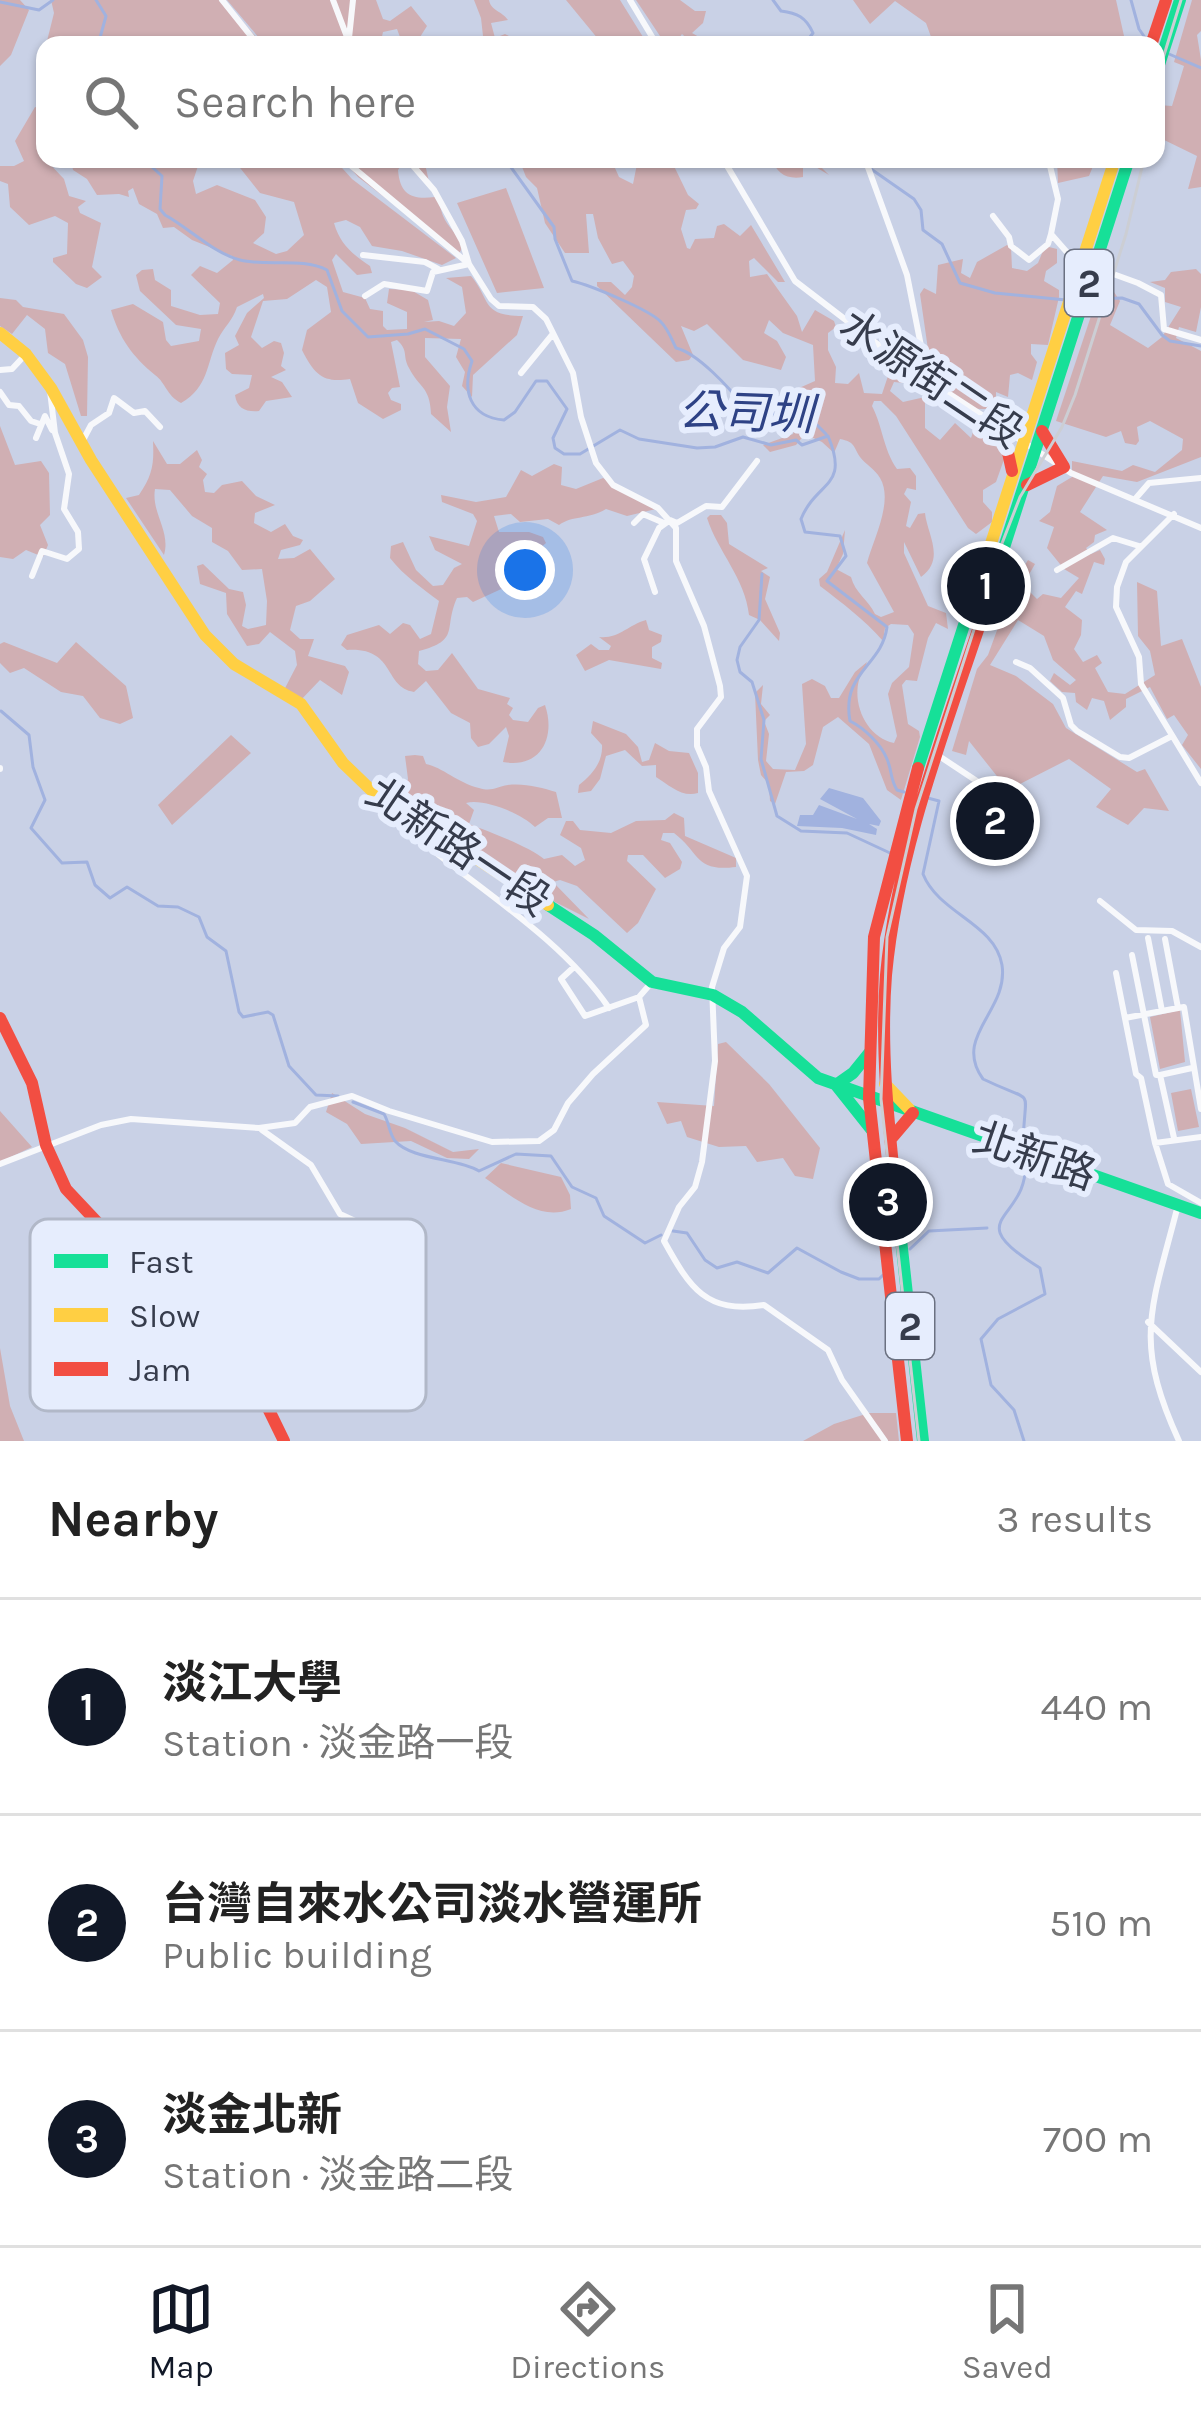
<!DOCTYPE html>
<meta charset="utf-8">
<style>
body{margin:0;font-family:Karla,"Noto Sans TC",sans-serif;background:#f6f6f6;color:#222}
.you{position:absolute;left:525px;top:570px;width:42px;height:42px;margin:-30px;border:9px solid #fff;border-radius:50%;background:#1a73e8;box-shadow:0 0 0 18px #1a73e833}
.badge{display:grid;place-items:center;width:78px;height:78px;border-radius:50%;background:#111827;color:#fff;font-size:39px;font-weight:700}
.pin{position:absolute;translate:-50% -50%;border:6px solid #fff;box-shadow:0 3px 12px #0006}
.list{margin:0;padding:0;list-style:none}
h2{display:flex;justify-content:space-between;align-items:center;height:156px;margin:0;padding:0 48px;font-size:51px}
h2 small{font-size:39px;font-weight:400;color:#767676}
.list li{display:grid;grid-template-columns:78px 1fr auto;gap:36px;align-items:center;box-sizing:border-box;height:216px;padding:0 48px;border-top:3px solid #e0e0e0}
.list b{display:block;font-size:45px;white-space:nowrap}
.list p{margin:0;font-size:39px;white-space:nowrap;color:#767676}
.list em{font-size:39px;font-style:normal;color:#767676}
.icon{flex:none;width:66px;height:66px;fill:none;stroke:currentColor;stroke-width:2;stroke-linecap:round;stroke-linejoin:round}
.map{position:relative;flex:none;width:1201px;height:1441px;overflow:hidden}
.search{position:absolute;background:#fff;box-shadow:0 3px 9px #0004;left:36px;right:36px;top:36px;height:132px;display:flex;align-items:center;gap:30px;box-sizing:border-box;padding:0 42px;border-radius:24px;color:#767676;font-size:45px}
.sheet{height:804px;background:#fff}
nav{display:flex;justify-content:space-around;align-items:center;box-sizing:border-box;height:168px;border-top:3px solid #e0e0e0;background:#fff;font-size:33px;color:#767676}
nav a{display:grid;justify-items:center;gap:6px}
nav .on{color:#111827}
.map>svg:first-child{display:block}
.green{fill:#d0afb3}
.water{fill:#a1b2df}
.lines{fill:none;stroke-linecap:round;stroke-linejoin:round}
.stream{stroke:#a1b2df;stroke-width:3}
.primary-tunnel{stroke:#acb3c7;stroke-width:10;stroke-dasharray:10 5;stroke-linecap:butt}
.street{stroke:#f7f8fb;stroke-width:6}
.fast{stroke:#16e098;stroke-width:12}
.slow{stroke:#ffcf43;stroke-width:12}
.jam{stroke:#f24e42;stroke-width:12}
.tram{stroke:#ccced4;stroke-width:3}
.labels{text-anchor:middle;stroke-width:12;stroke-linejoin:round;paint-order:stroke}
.shield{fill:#e6edfd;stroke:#6b7181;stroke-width:3}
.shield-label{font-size:39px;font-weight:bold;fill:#363c4c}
.street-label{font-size:42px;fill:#363c4c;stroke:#e6edfd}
.water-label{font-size:45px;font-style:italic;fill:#2e4285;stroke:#e6edfd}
.key{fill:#e6edfd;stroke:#b1b8c8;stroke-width:3}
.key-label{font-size:33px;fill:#363c4c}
</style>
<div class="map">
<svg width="1201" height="1441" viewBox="0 0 1201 1441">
<rect width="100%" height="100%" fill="#c9d1e6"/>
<path class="green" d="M0,0H20L29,10L11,55L0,66Z
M51,0H224L263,45H82L75,38L64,45H46L54,13Z
M227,0H376L383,19L390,21L411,6L427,26L415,45H403L397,29L383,32L380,45H265Z
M474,0H489C491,11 502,11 508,20L491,23L495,38L505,34L526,45H484L481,18Z
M566,0H620L648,45H603Z
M636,0H680L695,11H706L703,23L692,33L713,45H694L682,34L674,45H666Z
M853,0H1116L1126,45H934L926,23L895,1L870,24Z
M1192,0H1201V31L1197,35L1201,60V187L1188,189L1197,156L1156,136L1158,105L1172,106L1184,66L1174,62Z
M35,107L45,110V159L64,179L69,196L86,201L78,207L80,213L101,223L92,267L102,277L87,288L76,284L53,262V258L67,254L68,223L55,216L29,225L10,207L8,184L0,181V166H14L24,161L15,141Z
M71,159H197L199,163L193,181L196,194L217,185L255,200L266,217L264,233L253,243L276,254L287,251L304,235L294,202L260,193L233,159H334L352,179L456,258L442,265L402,251L372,246L360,227L346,220L334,223C340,244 352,254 370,266L372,273L357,275L336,254L332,260L343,292L365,298L370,309L383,311V326L387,330L407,329V312L387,303L389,289L411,290L428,300L433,320L424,322L439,321L454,326L466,313L462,287L446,278L471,276C491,299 480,316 523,316L517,335L473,375L472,397L462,386L465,372L456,357L461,339L425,338V357L450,386L447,407L451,432L431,414C430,386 419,388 409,368C402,355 409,351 397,340L391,342L400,387L392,388L388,393L391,400L401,404V410L383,419L358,403L350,379C324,383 315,376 302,350L307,330L331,312L327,287L316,280L287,299L263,301L251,337L262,348L274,341L281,343L284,353L281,366L286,370L271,377L282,382L292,397L266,401L259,411C246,412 237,409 235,395L249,388L252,375L232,374L226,369L225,353L239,345L235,336L247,313L264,298L263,294L237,307C233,320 224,327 218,339C206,364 209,387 181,403C166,395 166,383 155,375C133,357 119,338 111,310L133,304L163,322L166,340L171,346L199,341L201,329L176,325L140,291L136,275L142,270L153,269L155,280L171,290V306L200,315L218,314L220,303L191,275L200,266L217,273L233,260L232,256L192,240L174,227L163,228L157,214L139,204L133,188L128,191L129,197L119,194L97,195L87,179L73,170Z
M342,159H424L429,182L403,162L398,170C400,195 412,200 435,197C442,206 440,211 445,220C451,231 459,234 462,248L459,254L358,177Z
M519,159H611L619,177L633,184L638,159L673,164L688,195L699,204L696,209L686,210L681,229L687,248L690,249L695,239L714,238L717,226L724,224L740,236L751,225L785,282H778L754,258L749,261L750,277L767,274L797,316L802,332L815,310L834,321L836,327L828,333V350L836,367L835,383L848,384L859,373L864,393L882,394L891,367L906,371L914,384L894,382L890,391L903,402L925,397V428L940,440L955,423L971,438L977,420L991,422L1007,451L996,482L983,490V502L992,512V522L976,534L968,528L896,416L881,401H874L872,406C883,427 883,449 897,469L910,468L916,476V490L907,488L904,494L911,502L906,526L910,528L918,514L925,513C927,534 946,559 921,577L904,542V553L928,606L946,613L948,629L936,623L928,638L917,681L906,680L902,685L908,724L919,731L920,737L901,800L887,790L869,744L838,717L823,727L813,765L804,771L786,772L775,804L770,801L769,784L761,775L758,760L755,693L763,685L761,704L770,715L764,721L769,734L766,761L773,769L795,770L806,744L802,684L812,679L825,686L831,698H839L855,672L867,662C865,669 861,674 859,680C852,706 868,738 894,743L897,736L888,694L892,683L909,667L914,634L908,625L891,624L885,628L883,641C864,619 842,603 820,586L819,579L827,572L845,530L843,554L836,569L851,577C855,593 868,599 875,614L881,617L894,612L867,563C873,540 894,501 880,478C875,469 865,464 860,457C853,446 855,442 840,439L834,453L822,442L805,434L796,445L770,452L763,445L793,434L797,420L783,416L781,409L790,392L815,381L813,345L783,333L769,320L764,333L777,341L786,357L781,370L743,360L707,324L694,331L681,326L693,355L689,360L676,362L597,286V282H611L625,295L632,287L634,276L623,261L612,264L598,238L593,214H586L589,253H565L545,223L537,188L526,177Z
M772,159H823L821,167L829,175L809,163L803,167V177C787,180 776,173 772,159Z
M1057,159H1096L1089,176L1058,183Z
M506,188L544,288L497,293L457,203Z
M1007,245L1011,247L1012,268L1027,271L1038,263L1045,246L1057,249V263L1046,271L1044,281L1059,290V297L1048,345L1031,344V354L1037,362L1032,380L1018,373L1010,375L1008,397L996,392V406C965,419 939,388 916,369L931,370L920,294L924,288L936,294L938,265L963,259L961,273L970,278L977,262Z
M1196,269L1201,274V307L1196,332L1179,327L1176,338L1201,351V457L1137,482L1103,476L1080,512L1107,530L1095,535L1094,542L1086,548L1091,554L1100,550L1105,559L1104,565L1094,562L1082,594L1076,591L1065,607L1082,620L1081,635L1074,649L1083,662L1097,655L1102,663L1095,668L1108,692L1125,694L1155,675L1150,651L1138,636L1137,582L1157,591L1161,646L1182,639L1201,687V769L1182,745L1188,735L1174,715L1167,719L1150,687L1126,699V707L1110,720L1104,701L1092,698L1087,710L1076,702L1075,693L1062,692L1050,681L1054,673L1070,685L1076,680L1053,660L1044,636L1018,620L990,665L1016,676L1053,704L1066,728L1137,772L1145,769L1169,811L1144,808L1128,825L1096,807L1111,789L1069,759L1008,790L969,741L966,755L952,751L977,669L988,655L1015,581L1028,560L1035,564L1023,585L1037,599L1043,594L1061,598L1079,578L1064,569L1047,548L1054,527L1039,521L1050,512L1057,486L1072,477V461L1122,471L1133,465L1155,472L1182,450L1183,439L1150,421L1137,427L1139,441L1136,445L1125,443L1121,431L1106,437L1056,421L1104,277L1120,301L1110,325L1148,348L1162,337L1181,307L1165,302V288L1150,282L1165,280L1171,272Z
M0,298L16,300L23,307L64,314L83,340L88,357L87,416H81L65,364L48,353L45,329L27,315L12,334L0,326Z
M0,426L15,465L41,461L49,473L50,515L40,525L48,545L43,557L26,550L13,559L0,557Z
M153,441L167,464H180L197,450L202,460L199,467L207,474L203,480L205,492L214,493L222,485L242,481L256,496L275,505L255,513L254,523L271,532L285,524L293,536L303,540L300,545L281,550L278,559L294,558L310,549L335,579L310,601L296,606L290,630L300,639H314L308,656L345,666L349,672L342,695L320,680L299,702L283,692L297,665L295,651L270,632L259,644L247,646L227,614L226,593L200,584L197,566L203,564L229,589L243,592L246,605L242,626L248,629L266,625L267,601L262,569L242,570L228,551L212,542V528L192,516L170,490L155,489C151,513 171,531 164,555L126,498L139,495C153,474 154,464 153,441Z
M554,464L562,467L561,485L576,489L603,478L656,509L627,516L606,509C587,520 573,515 559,525L548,519L520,522L511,514L494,516L499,532H529L543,537L546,543L533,554L512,584L473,602L467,597L457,598C443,629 461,640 419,651L418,664L426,671L438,670L452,653L478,689L510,698L507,704L513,708L509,715L513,720L528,722L538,708L545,705C556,737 541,769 503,762L509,736L506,727L489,744L478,747L471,738L470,723L451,713L426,681L414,692C383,687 396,647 347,650L341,645L347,635L379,625L390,634L403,623L410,625L420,639L431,634L439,601C423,589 404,576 390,558L391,546L403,542L416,570L433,586L443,585L454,568L462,564L435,550L429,536L469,546L477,521L473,514L442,502L441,495L476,502L506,497L521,470L532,476Z
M710,515H721L727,523L729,544L768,568L761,571L770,577L765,599L780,633L779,641L760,620L749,615C745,578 718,552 707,518Z
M646,620L649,630L662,635L661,642L652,647V658L662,663L661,669L609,660L585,671L576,655L591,644L599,650H609L611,646L599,637C619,639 628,625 646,620Z
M4,642L57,663L76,642L126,686L133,718L120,724L100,718L83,696L61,692L24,668L10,673L0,663V644Z
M593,721L626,734L638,747L642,762L649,760L655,743L669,751L689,753L698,773V793C682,798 669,785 656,777V765L642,766L625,750L606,756L600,779L591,791L578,793L579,785C592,775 603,762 602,745L591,733Z
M231,735L251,753L172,825L158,805Z
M415,755L423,756L426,764C442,767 458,783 479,788C492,792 496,787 508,785C525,783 542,788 556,792L562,818H548L535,827C522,814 484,798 466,803L474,810L469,824C490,832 528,846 544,859L562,855L575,866L585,860L581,848L560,835L566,821H573L580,830L611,833L636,821L665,820L674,813L684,818L685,836L736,858V867C695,872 701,854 674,833H663L661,840L670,843L682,862L680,869L665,878L643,855H628L627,861L656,889L638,923L627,933L577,886L560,880L553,882L589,919L553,901L424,816L421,802L407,799L403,792L408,779L405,756Z
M1180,1010L1185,1062L1160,1069L1150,1017Z
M726,1042L769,1084L820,1148L813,1179L795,1176L783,1158L757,1162L746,1146L719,1147L687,1137L681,1121L667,1124L657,1102L714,1106L718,1044Z
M1191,1089L1199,1127L1178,1131L1171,1093Z
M332,1093L365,1114L405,1128L453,1152L479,1149L469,1159L447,1158L411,1141L361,1144L347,1124L326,1112Z
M0,1111L32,1147L0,1162Z
M501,1163L561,1177L570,1195L571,1209C539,1222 512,1196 485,1178Z
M0,1348L10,1406L24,1441H0Z
M869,1413H896L899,1441H888L878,1426L884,1441H803L834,1424Z"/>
<path class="water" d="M829,788L863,798L881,821L879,826L869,824L877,829L876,835L842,828L797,826L800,815H813L819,805L857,819L820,799Z"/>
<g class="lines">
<path class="stream" d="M96,0L106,16L98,45
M773,0L781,11C797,13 806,17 813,33L804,45
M1131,0L1139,29L1148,42
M0,2L39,10L53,0
M1169,54L1201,68
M143,159L162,176L160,209L165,215C189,228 213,253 240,260C268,267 302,257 327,270L342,311L368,337L408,334L425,329L464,349L472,361C462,390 469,417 504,420L515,412L536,381H547L567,409L553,438L555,448L564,454H580L620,430L639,439L697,448L715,447L743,437L771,445L796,440L802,445L828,436C850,488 817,480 801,519L805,532L840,536L846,556L827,581L887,627C882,666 841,672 850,721C864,728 881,744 887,759C892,770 890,779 897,790L904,792
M505,159L554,227L555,239L572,281C590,285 650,310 661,322C668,329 672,340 676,348C698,353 730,389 744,406L817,425L826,434
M871,169L914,199L921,210L923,230L942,244L960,283L995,293L1066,300
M1088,299L1122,298L1139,304L1162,335L1170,341L1201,346
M762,574L759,620L740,647L737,660L740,672L752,682L764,720L761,759L777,816L801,831L847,833L890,853
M1,711L29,735L33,767L45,800L31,828L62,863L87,862L95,885L110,898L127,887L158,906L178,907L199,917L207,937L226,951L239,1012L243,1017L268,1012L273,1015L289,1066L316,1095L338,1096
M913,794L939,801L923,874C939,914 995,923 1002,965C1009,1011 952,1036 983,1079C1039,1106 1024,1083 1023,1145
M353,1102L384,1114C389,1122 389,1133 395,1141C412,1160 458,1158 479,1171L516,1154L551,1156L572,1187L596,1198L604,1216L645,1243L661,1235
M673,1231L687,1233L705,1260L717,1268L737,1262L768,1273L797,1248L841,1272L859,1279H879L883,1275
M910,1249L929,1231L987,1228
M1024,1441L1014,1410L991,1385L981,1339L998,1319L1045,1294L1040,1268C954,1215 1032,1223 1025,1158"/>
<path class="primary-tunnel" d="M964,625L986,559
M978,630L999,563"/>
<path class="street" d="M222,0L258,45
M333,0L350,45
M630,0L657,45
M349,38L353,0
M343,159L469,264L433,272L427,291L384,284L365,296
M407,159L434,190L462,241L469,264L491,299L499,306L533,307L546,319L573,373L581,417L596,463L613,485L658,508L676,528V561L704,626L720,686L721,697L697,729V746L706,767L709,791L747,876L740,927L724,948L712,987L715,1061L702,1162L695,1187L679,1207L664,1241C690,1288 706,1314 764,1305L828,1350L842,1380L885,1441
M723,159L795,281L902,363L1071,473L1201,528
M865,159L907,275L923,356L902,363
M1040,159L1050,166L1058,199L1051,234L1072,258L1082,262
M993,216L1009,237L1011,246L1029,260L1048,244L1051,234
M363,255L425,262L438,269
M1094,267L1138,283L1161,295L1164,329L1201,340
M0,370L12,369L26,354
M521,373L552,335
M0,392L9,405L19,406L31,421L40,424
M36,438L45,416L52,430
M82,442L91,425L109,413L114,398L134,413L145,411L160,427
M1136,498L1149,483L1201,478
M1174,514L1126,562L1117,587L1116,607L1139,657L1141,684L1201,783
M634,523L643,514L664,523
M1057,570L1113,538L1139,546
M32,576L42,551L67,559L79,549L78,532L64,509L69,474L55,433L50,391
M655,592L644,559L659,528L670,520L677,523L706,506L722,507L757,461
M1016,662L1030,668L1063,698L1071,725L1077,731L1120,757L1129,758L1172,736
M936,754L1028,815
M0,768V769
M416,821L415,836C480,890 562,939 609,1008
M1100,901L1136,930L1172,931L1201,947
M1148,938L1162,1011
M1165,939L1178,1008L1184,1007L1201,1109
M1132,955L1156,1075H1160L1174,1138
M574,967L561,979L585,1016L639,997L652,982
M1116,973L1136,1074L1141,1078L1155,1143
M1125,1018L1178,1008
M1160,1075L1192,1068
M262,1130L311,1165L340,1214L396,1240
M1201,1137L1155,1143L1168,1184L1201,1203
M0,1164L101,1125L131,1119L259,1128L295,1123L310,1107L352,1096L389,1111L492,1142L539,1141L554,1130L568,1103L593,1074L646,1025L639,997
M1033,1171V1154
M1178,1205C1152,1308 1132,1339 1179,1441
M1148,1322L1201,1372"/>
<path class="fast" d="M1156,74L1180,0
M999,563L1129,159
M918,768L964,625
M548,905L594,935L652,982L713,995L742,1012L818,1078L1201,1213
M870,1052L853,1073L836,1085L871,1129
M898,1212L923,1441"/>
<path class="slow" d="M0,333L26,354L51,388L91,460L205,635L234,664L301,704L343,763L371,790L548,905
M997,424L1012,426L1032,416
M986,559L1115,159
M885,1084L909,1109"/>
<path class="jam" d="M1151,45L1166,0
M997,424L1005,439L1012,471
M1027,485L1064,467L1042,431
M0,1018L32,1083L46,1145L66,1189L264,1400L284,1441
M890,1140L913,1113
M897,1204C889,1128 880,1051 886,975C897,856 940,743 978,630
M907,1441L869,1098L874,937L918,768"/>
<path class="tram" d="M1156,81L1181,0
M919,1441L881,1099L887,937L916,809L1001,546L1020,497L1062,427L1075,395L1126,234L1144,159"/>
</g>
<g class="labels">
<g class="shield">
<rect x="1065" y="250" width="48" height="66" rx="9"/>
<rect x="886" y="1293" width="48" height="66" rx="9"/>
</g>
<g class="shield-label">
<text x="1089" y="297">2</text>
<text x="910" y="1340">2</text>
</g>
<g class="street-label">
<text transform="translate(932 378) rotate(34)" y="15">水源街二段</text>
<text transform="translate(459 846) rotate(34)" y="15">北新路一段</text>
<text transform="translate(1035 1155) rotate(19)" y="15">北新路</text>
</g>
<g class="water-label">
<text transform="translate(746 412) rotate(2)" y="16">公司圳</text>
</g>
</g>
<rect x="30" y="1219" width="396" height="192" rx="18" class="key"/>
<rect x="54" y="1254" width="54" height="14" fill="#16e098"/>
<rect x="54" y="1308" width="54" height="14" fill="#ffcf43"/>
<rect x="54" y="1362" width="54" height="14" fill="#f24e42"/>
<g class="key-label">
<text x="129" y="1273">Fast</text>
<text x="129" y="1327">Slow</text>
<text x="129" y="1381">Jam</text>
</g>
</svg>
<div class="you"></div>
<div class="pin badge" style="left:986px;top:586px">1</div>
<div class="pin badge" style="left:995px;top:821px">2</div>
<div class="pin badge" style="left:888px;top:1202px">3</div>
<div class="search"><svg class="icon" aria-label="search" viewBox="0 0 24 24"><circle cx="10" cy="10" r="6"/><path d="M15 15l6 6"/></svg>Search here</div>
</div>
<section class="sheet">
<h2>Nearby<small>3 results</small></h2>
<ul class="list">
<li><span class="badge">1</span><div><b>淡江大學</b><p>Station · 淡金路一段</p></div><em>440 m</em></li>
<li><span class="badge">2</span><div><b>台灣自來水公司淡水營運所</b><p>Public building</p></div><em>510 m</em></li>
<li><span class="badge">3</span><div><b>淡金北新</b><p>Station · 淡金路二段</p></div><em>700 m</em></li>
</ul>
</section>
<nav>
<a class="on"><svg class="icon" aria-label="map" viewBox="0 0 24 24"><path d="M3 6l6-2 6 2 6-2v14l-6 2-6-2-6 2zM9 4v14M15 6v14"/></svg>Map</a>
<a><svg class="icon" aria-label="directions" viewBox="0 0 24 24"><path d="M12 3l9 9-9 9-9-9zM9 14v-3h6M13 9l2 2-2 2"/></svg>Directions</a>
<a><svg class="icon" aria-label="saved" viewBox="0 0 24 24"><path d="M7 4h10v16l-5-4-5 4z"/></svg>Saved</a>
</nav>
